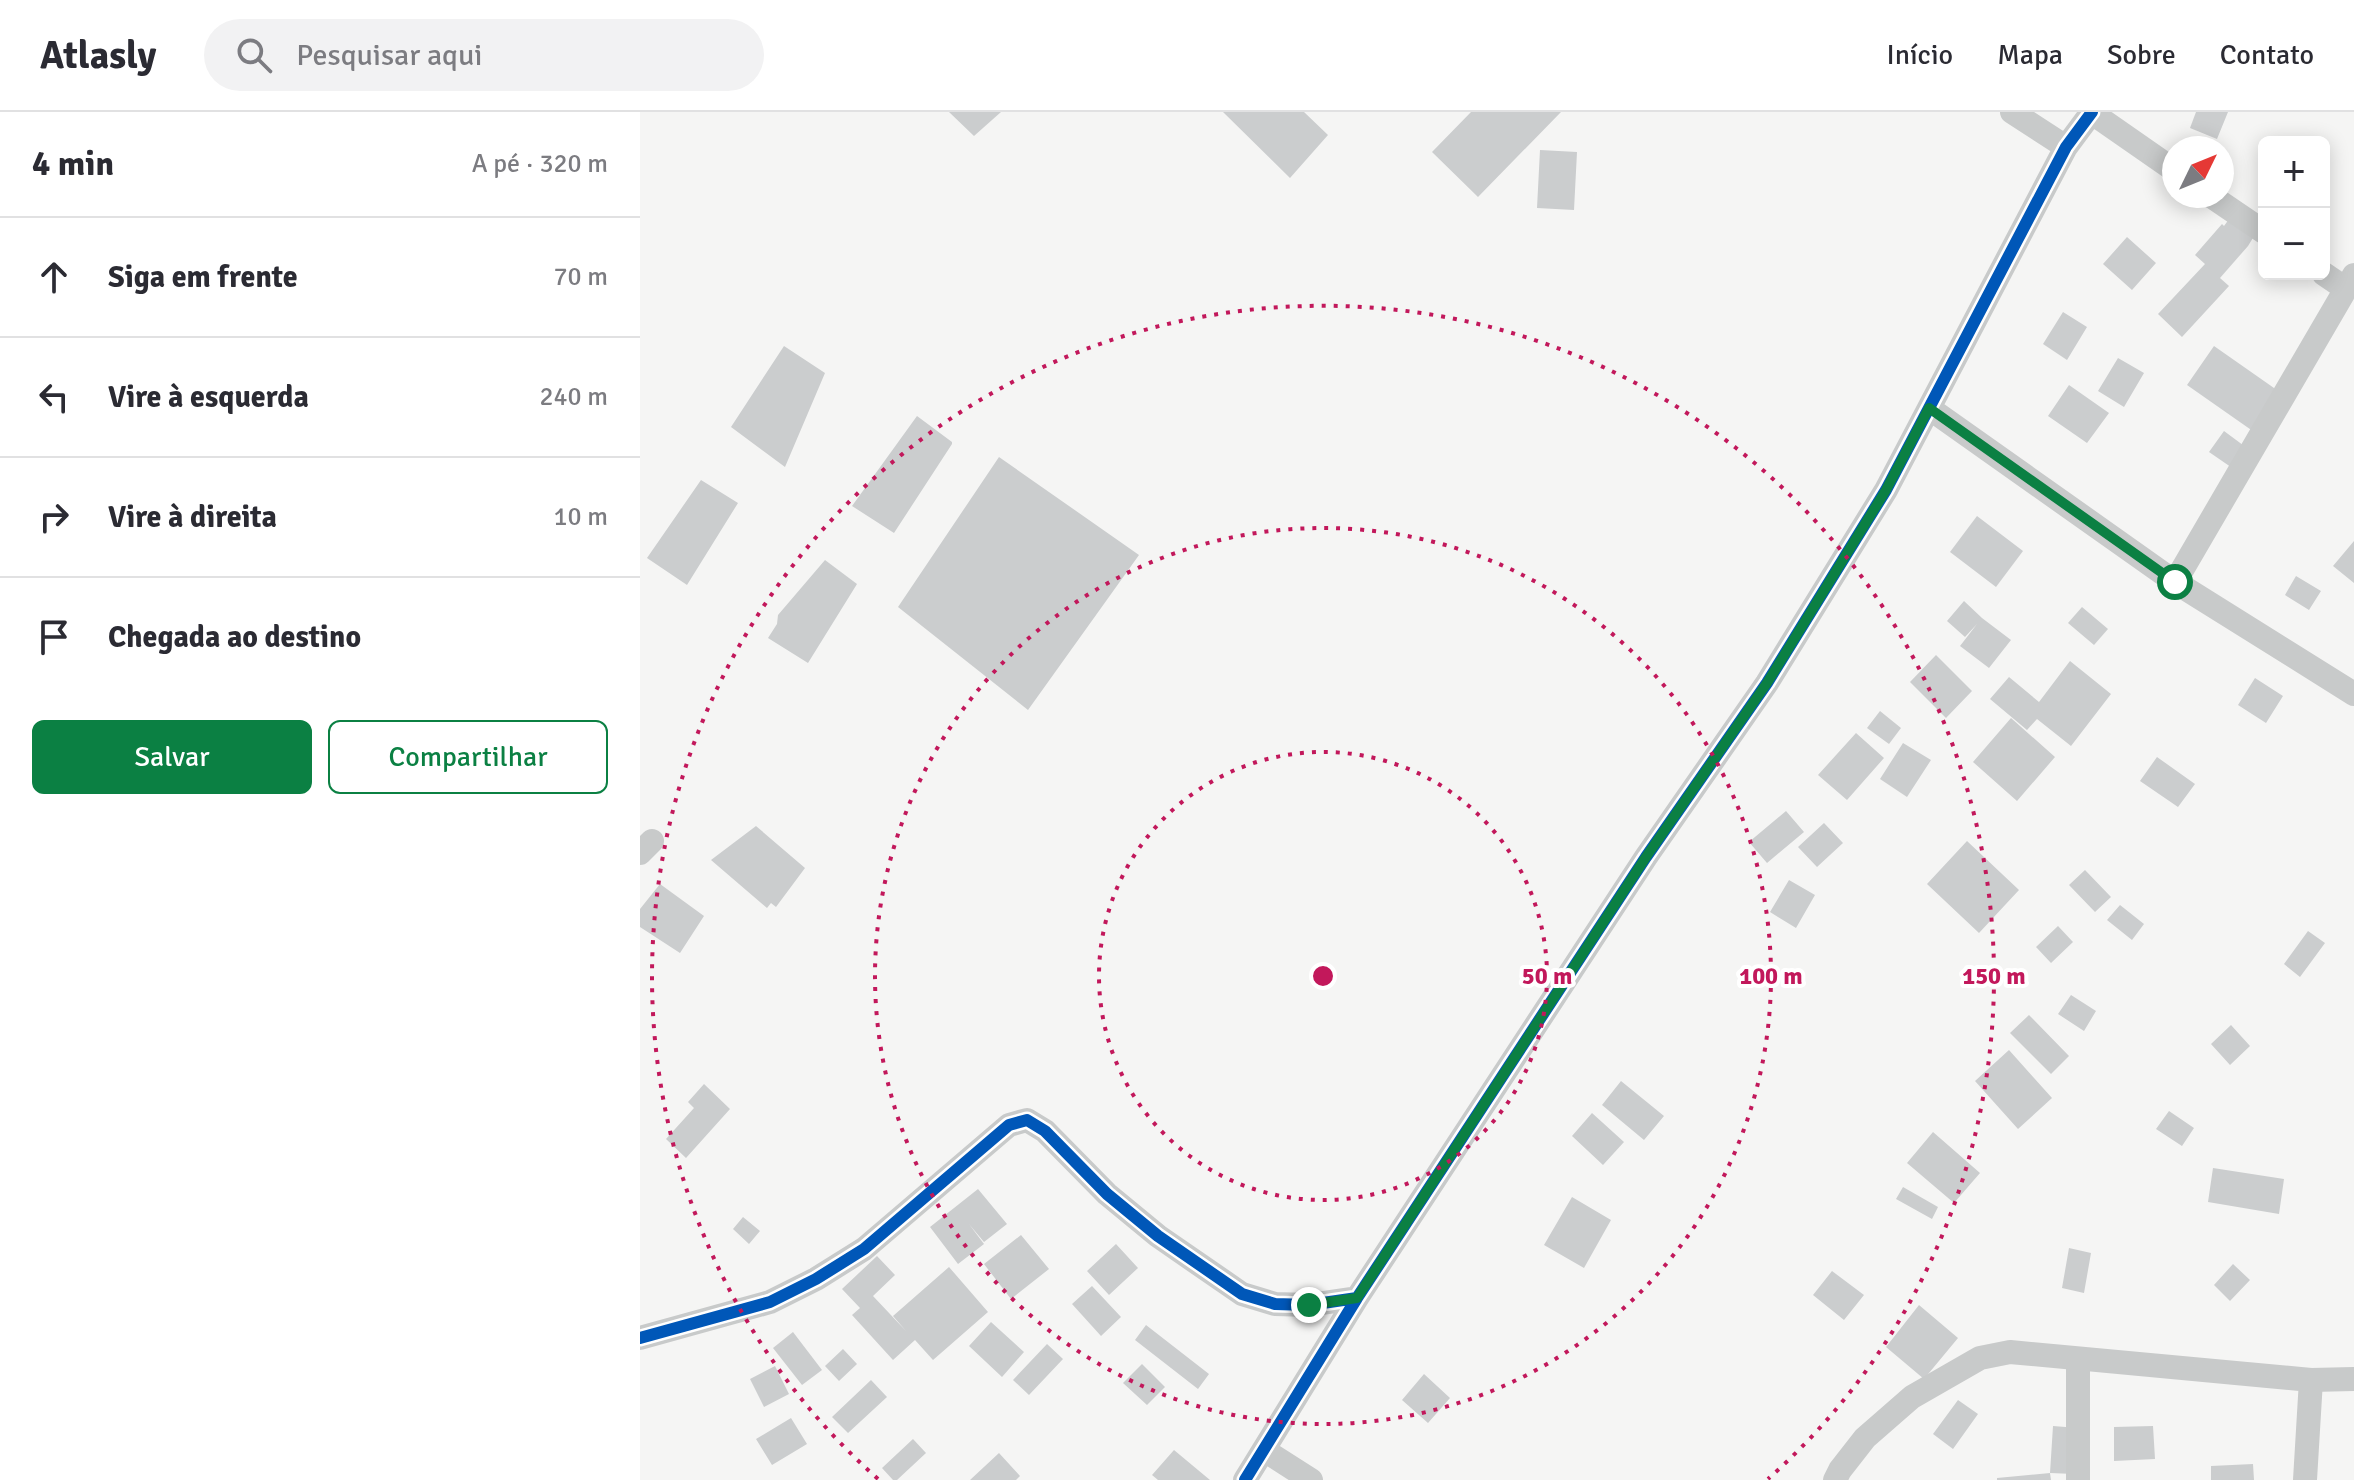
<!DOCTYPE html>
<html lang="pt">
<meta charset="utf-8">
<style>
body{margin:0;font-family:Signika,sans-serif;background:#f2f2f3;color:#2b2b33}
.controls{position:absolute;right:24px;top:24px;display:grid;overflow:hidden;border-radius:12px;box-shadow:0 4px 20px #0003}
.controls button{width:72px;height:72px;display:grid;place-items:center;padding:0;border:0;border-bottom:2px solid #e1e1e2;background:#fff;color:#2b2b33;font:40px sans-serif}
.compass{position:absolute;left:1522px;top:24px;width:72px;height:72px;border-radius:50%;background:#fff;box-shadow:0 4px 20px #0003;rotate:47deg}
.stop{position:absolute;width:24px;height:24px;margin:-18px;border:6px solid #0b8043;border-radius:50%;background:#fff}
.stop.end{background:#0b8043;border-color:#fff;box-shadow:0 2px 8px #0008}
.list{margin:0;padding:0;list-style:none}
h2{display:flex;justify-content:space-between;align-items:center;height:104px;margin:0;padding:0 32px;font-size:34px}
h2 small{font-size:26px;font-weight:400;color:#7c7c81}
.list li{display:grid;grid-template-columns:52px 1fr auto;gap:24px;align-items:center;box-sizing:border-box;height:120px;padding:0 32px;border-top:2px solid #e1e1e2}
.list b{display:block;font-size:30px;white-space:nowrap}
.list em{font-size:26px;font-style:normal;color:#7c7c81}
.actions{display:flex;gap:16px;padding:24px 32px}
.actions a{flex:1;padding:18px 0;border:2px solid #0b8043;border-radius:12px;text-align:center;font-size:28px;color:#0b8043}
.actions .main{background:#0b8043;color:#fff}
.icon{flex:none;width:44px;height:44px;fill:none;stroke:currentColor;stroke-width:2;stroke-linecap:round;stroke-linejoin:round}
.map{position:relative;flex:none;width:1714px;height:1368px;overflow:hidden}
header{display:flex;align-items:center;gap:48px;box-sizing:border-box;height:112px;padding:0 40px;background:#fff;border-bottom:2px solid #e1e1e2}
header strong{font-size:38px}
nav{display:flex;gap:44px;margin-inline-start:auto;font-size:28px}
.search{width:560px;height:72px;background:#f2f2f3;display:flex;align-items:center;gap:20px;box-sizing:border-box;padding:0 28px;border-radius:44px;color:#7c7c81;font-size:30px}
main{display:flex}
aside{flex:1;background:#fff}
.map>svg:first-child{display:block}
.building{fill:#cbcdce}
.lines{fill:none;stroke-linecap:round;stroke-linejoin:round}
.street{stroke:#c8caca;stroke-width:24}
.cycleway-casing{stroke:#fff;stroke-width:17}
.cycleway{stroke:#0057b8;stroke-width:12}
.route{stroke:#0b8043;stroke-width:10}
.ring{fill:none;stroke:#c2185b;stroke-width:4;stroke-dasharray:4 8}
.centre{fill:#c2185b;stroke:#fff;stroke-width:4}
.ring-label{font-size:24px;text-anchor:middle;font-weight:bold;fill:#c2185b;stroke:#fff;stroke-width:8;stroke-linejoin:round;paint-order:stroke}
</style>
<header>
<strong>Atlasly</strong>
<div class="search"><svg class="icon" aria-label="search" viewBox="0 0 24 24"><circle cx="10" cy="10" r="6"/><path d="M15 15l6 6"/></svg>Pesquisar aqui</div>
<nav><a>Início</a><a>Mapa</a><a>Sobre</a><a>Contato</a></nav>
</header>
<main>
<aside>
<h2>4 min<small>A pé · 320 m</small></h2>
<ul class="list">
<li><svg class="icon" aria-label="ahead" viewBox="0 0 24 24"><path d="M12 20V5M6 11l6-6 6 6"/></svg><div><b>Siga em frente</b></div><em>70 m</em></li>
<li><svg class="icon" aria-label="left" viewBox="0 0 24 24"><path d="M17 20v-9H6M10 6l-5 5 5 5"/></svg><div><b>Vire à esquerda</b></div><em>240 m</em></li>
<li><svg class="icon" aria-label="right" viewBox="0 0 24 24"><path d="M7 20v-9h11M14 6l5 5-5 5"/></svg><div><b>Vire à direita</b></div><em>10 m</em></li>
<li><svg class="icon" aria-label="arrive" viewBox="0 0 24 24"><path d="M6 21V4h12l-3 4 3 4H6"/></svg><div><b>Chegada ao destino</b></div></li>
</ul>
<div class="actions"><a class="main">Salvar</a><a>Compartilhar</a></div>
</aside>
<div class="map">
<svg width="1714" height="1368" viewBox="0 0 1714 1368">
<rect width="100%" height="100%" fill="#f5f5f4"/>
<path class="building" d="M309,0H361L334,24Z
M583,0H664L688,23L650,66Z
M831,0H921L838,85L792,40Z
M1556,0H1588L1577,27L1550,16Z
M900,38L937,40L934,98L897,96Z
M1592,103L1616,121L1608,134L1580,166L1589,174L1542,225L1518,202L1565,152L1555,143L1582,112L1584,114Z
M1487,125L1516,151L1492,178L1463,152Z
M1423,200L1447,215L1427,248L1403,232Z
M144,234L185,261L145,355L91,315Z
M1574,234L1644,283L1617,322L1547,273Z
M1478,246L1504,261L1484,295L1458,279Z
M1429,273L1469,301L1447,331L1408,304Z
M277,304L312,330V332L254,421L212,394Z
M1584,319L1615,342L1601,362L1569,340Z
M359,345L499,443L388,598L258,495Z
M61,368L98,391L47,473L7,446Z
M1337,404L1383,439L1356,475L1310,440Z
M1714,429V471L1693,454Z
M185,448L217,472L168,551L128,526L137,512L138,503Z
M1656,464L1681,479L1669,498L1645,483Z
M1324,489L1342,506L1371,528L1349,556L1320,534L1337,512L1325,525L1307,509Z
M1442,495L1468,517L1454,533L1428,511Z
M1296,543L1332,579L1306,606L1270,570Z
M1430,549L1471,582L1431,634L1397,607L1387,618L1350,587L1369,565L1399,590Z
M1615,566L1643,584L1626,611L1598,593Z
M1240,599L1261,616L1249,632L1227,616Z
M1371,606L1415,645L1377,689L1333,650Z
M1216,621L1244,646L1207,688L1178,663Z
M1263,631L1291,648L1267,685L1240,667Z
M1517,645L1555,672L1538,695L1500,669Z
M1146,699L1164,720L1127,751L1109,730Z
M1184,711L1203,731L1177,755L1158,735Z
M116,714L165,756L136,795L131,791L127,796L71,748Z
M1327,729L1379,778L1339,821L1287,772Z
M1445,758L1471,785L1455,800L1429,773Z
M1149,768L1175,783L1156,816L1130,800Z
M20,772L64,804L40,841L0,815V797Z
M1480,793L1504,812L1492,828L1467,808Z
M1418,814L1433,830L1411,851L1396,835Z
M1668,819L1685,831L1660,865L1644,852Z
M1431,883L1456,899L1444,919L1418,902Z
M1389,903L1429,944L1411,962L1370,921Z
M1591,913L1610,934L1590,953L1571,932Z
M1369,938L1412,986L1378,1017L1335,969Z
M981,969L1024,1004L1004,1028L962,993Z
M64,972L90,997L46,1046L26,1027L54,996L48,990Z
M1529,999L1554,1016L1542,1034L1516,1017Z
M952,1001L984,1030L963,1053L932,1024Z
M1293,1020L1340,1061L1314,1091L1267,1051Z
M1573,1056L1644,1067L1639,1102L1568,1090Z
M1263,1075L1298,1095L1292,1107L1256,1087Z
M338,1077L367,1112L344,1130L329,1112L344,1132L318,1152L290,1115Z
M932,1085L971,1108L944,1156L904,1133Z
M103,1105L120,1119L109,1132L93,1117Z
M381,1123L409,1157L371,1187L344,1152Z
M476,1132L498,1156L469,1183L447,1159Z
M1429,1136L1451,1141L1444,1181L1422,1176Z
M237,1144L255,1163L233,1184L266,1219L253,1204L309,1155L348,1200L293,1248L275,1228L253,1248L212,1203L220,1196L202,1177Z
M1593,1152L1610,1168L1590,1189L1574,1173Z
M1192,1159L1224,1183L1204,1208L1173,1183Z
M452,1174L481,1205L461,1224L432,1192Z
M1279,1193L1318,1226L1284,1267L1246,1235Z
M351,1210L384,1240L362,1265L329,1234Z
M506,1213L569,1262L558,1277L495,1228Z
M153,1220L182,1258L162,1273L133,1236Z
M407,1232L423,1247L389,1283L373,1268Z
M203,1237L217,1252L199,1269L185,1254Z
M502,1252L525,1275L507,1293L483,1271Z
M135,1254L149,1282L124,1295L110,1267Z
M784,1262L810,1286L788,1311L762,1288Z
M231,1268L247,1285L208,1321L192,1305Z
M1318,1288L1338,1302L1313,1337L1293,1322Z
M151,1306L167,1332L132,1353L116,1327Z
M1413,1314L1438,1316L1434,1362L1410,1361Z
M1513,1314L1515,1347L1474,1349V1315Z
M273,1327L286,1341L257,1368H253L242,1356Z
M534,1338L570,1368H518L512,1363Z
M359,1341L380,1364L376,1368H330Z
M1613,1352L1614,1368H1571V1354Z
M1410,1361L1411,1368H1357V1366Z"/>
<g class="lines">
<path class="street" d="M1372,0L1426,35
M1452,1L1534,58
M1571,84L1624,120
M1684,162L1706,177
M1289,296L1535,470L1714,582
M1535,470L1714,163
M0,741L12,729
M0,1226L130,1190L176,1167L224,1137L369,1013L387,1008L405,1019L467,1082L518,1124L602,1182L635,1192L669,1193L717,1186
M624,1338L671,1368
M605,1368L717,1186L1006,745L1127,571L1246,378L1426,35L1452,0
M1195,1368L1200,1358L1225,1326L1272,1285L1340,1246L1370,1240L1671,1268L1714,1267
M1438,1368V1248
M1665,1368L1671,1268"/>
<defs>
<path id="cycleway" d="M0,1226L130,1190L176,1167L224,1137L369,1013L387,1008L405,1019L467,1082L518,1124L602,1182L635,1192L669,1193L717,1186
M605,1368L717,1186L1006,745L1127,571L1246,378L1426,35L1452,0"/>
</defs>
<use href="#cycleway" class="cycleway-casing"/>
<use href="#cycleway" class="cycleway"/>
</g>
<g class="lines">
<path class="route" d="M669,1193L717,1186L1006,745L1127,571L1246,378L1289,296L1535,470"/>
</g>
<g class="ring">
<circle cx="683" cy="864" r="224"/>
<circle cx="683" cy="864" r="448"/>
<path d="M238 1367A671 671 0 1 1 1128 1367"/>
</g>
<circle cx="683" cy="864" r="12" class="centre"/>
<g class="ring-label">
<text x="907" y="872">50 m</text>
<text x="1131" y="872">100 m</text>
<text x="1354" y="872">150 m</text>
</g>
</svg>
<div class="controls">
<button>+</button>
<button>−</button>
</div>
<svg class="compass" viewBox="-18 -18 36 36"><path d="M0-13l5 13h-10z" fill="#e53935"/><path d="M0 13l5-13h-10z" fill="#7c7c81"/></svg>
<div class="stop" style="left:1535px;top:470px"></div>
<div class="stop end" style="left:669px;top:1193px"></div>
</div>
</main>
